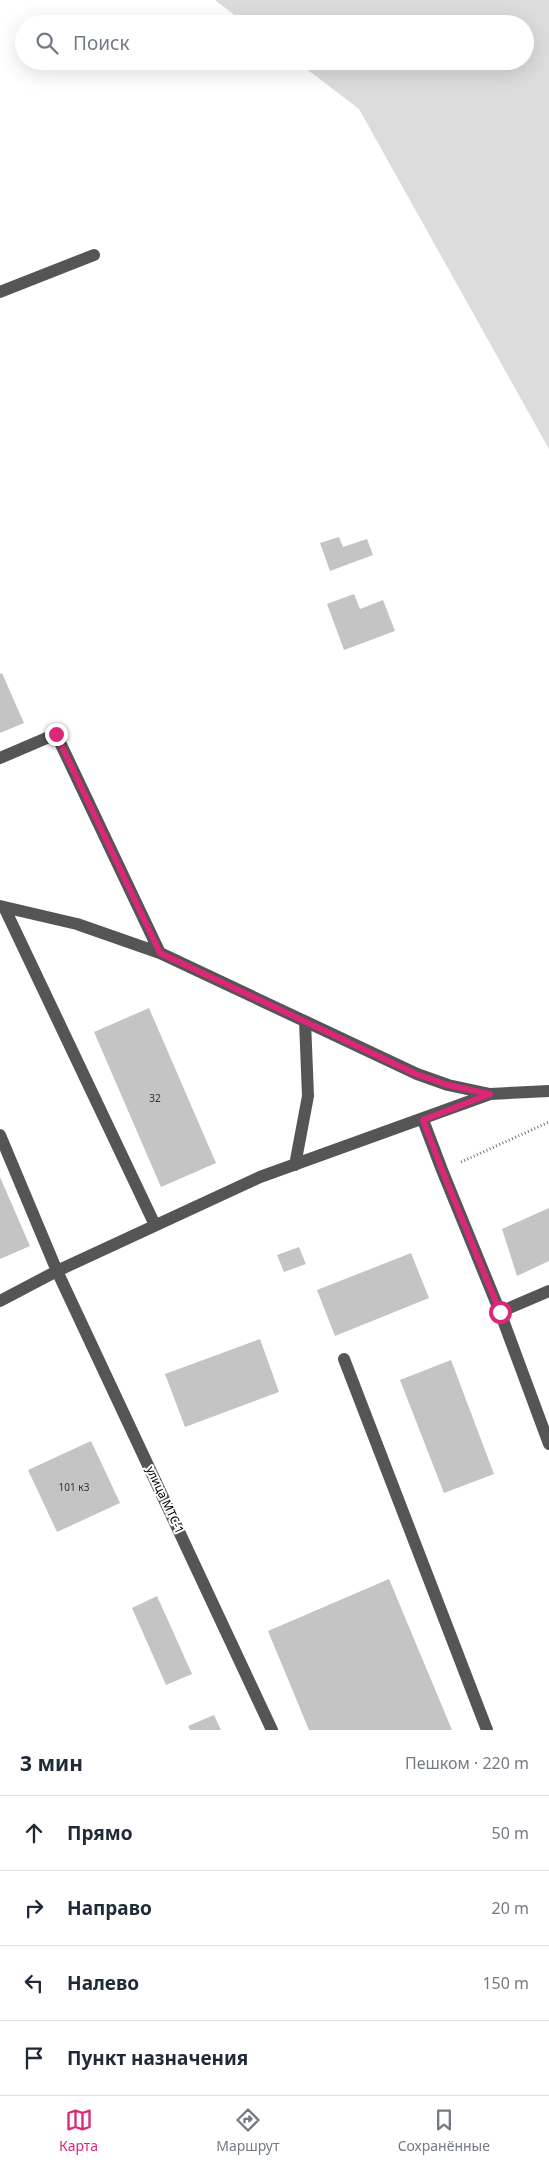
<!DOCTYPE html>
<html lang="ru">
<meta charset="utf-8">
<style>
body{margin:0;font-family:"Noto Sans",sans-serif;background:#f6f6f7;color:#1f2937}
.stop{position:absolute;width:15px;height:15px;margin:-11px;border:4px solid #db2777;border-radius:50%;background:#fff}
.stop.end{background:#db2777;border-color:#fff;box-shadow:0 1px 5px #0008}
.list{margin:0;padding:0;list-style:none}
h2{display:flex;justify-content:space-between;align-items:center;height:65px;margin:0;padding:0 20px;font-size:21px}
h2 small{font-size:16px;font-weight:400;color:#747a83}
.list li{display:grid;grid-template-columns:32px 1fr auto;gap:15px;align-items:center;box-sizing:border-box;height:75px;padding:0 20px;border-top:1px solid #e0e1e3}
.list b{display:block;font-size:19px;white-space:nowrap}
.list em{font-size:16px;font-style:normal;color:#747a83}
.icon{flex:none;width:28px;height:28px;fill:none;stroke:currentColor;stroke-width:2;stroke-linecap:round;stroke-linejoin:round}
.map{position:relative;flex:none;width:549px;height:1730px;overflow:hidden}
.search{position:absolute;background:#fff;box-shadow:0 5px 20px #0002;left:15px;right:15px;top:15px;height:55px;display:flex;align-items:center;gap:12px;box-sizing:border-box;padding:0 18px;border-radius:28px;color:#747a83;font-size:19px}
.sheet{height:365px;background:#fff}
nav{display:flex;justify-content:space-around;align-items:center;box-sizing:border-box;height:70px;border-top:1px solid #e0e1e3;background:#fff;font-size:14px;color:#747a83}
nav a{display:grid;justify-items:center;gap:2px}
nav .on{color:#db2777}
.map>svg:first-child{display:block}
.green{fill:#dcdcdc}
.building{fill:#c4c4c4}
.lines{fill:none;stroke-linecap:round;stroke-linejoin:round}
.path{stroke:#777;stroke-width:3;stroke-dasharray:1 2.5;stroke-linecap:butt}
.minor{stroke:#555;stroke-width:12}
.route{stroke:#db2777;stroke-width:6}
.labels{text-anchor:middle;stroke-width:4;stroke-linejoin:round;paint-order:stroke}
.number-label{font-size:10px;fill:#313131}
.street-label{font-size:12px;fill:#000;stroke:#fff}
</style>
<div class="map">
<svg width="549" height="1730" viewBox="0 0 549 1730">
<rect width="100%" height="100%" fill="#fff"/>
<path class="green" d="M215,0H549V449L359,109L296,61H525V24H246Z"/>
<path class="building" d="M339,537L343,547L367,539L373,555L330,571L320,543Z
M354,594L360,609L383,600L395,631L344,650L327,604Z
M2,673L24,723L0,733V674Z
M149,1008L216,1163L161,1187L94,1032Z
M0,1177L30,1246L0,1259Z
M549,1208V1261L517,1276L502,1229Z
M299,1247L306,1264L284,1272L277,1255Z
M411,1253L429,1298L335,1336L317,1290Z
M260,1339L279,1392L185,1427L165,1374Z
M451,1360L494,1474L444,1493L400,1380Z
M91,1441L120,1503L57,1532L28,1470Z
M389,1579L452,1730H309L268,1631Z
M157,1596L192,1674L166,1685L132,1608Z
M214,1715L221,1730H190L188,1726Z"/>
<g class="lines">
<path class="path" d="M461,1162L549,1122"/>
<path class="minor" d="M0,292L94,255
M0,758L56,734L160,953
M0,906L77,924L160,953L417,1074L448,1085L490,1094L549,1091
M4,907L155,1225
M423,1120L442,1170L500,1312L549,1444
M0,1135L57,1271L272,1730
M295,1165L308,1096L305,1021
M0,1301L57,1271L260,1177L490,1094
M500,1312L549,1291
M344,1359L487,1730"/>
</g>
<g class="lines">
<path class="route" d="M56,734L160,953L416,1074L448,1085L490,1094L423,1120L442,1170L500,1312"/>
</g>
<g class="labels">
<g class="number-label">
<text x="155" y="1102">32</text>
<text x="74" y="1491">101 к3</text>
</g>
<g class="street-label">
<text transform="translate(165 1500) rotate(65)" y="4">улица МТС-1</text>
</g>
</g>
</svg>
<div class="stop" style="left:500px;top:1312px"></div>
<div class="stop end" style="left:56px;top:734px"></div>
<div class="search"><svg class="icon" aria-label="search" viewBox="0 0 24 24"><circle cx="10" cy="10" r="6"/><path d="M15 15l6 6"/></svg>Поиск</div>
</div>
<section class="sheet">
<h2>3 мин<small>Пешком · 220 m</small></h2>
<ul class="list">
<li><svg class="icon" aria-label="ahead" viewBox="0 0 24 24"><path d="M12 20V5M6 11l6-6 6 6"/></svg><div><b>Прямо</b></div><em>50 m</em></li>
<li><svg class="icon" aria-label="right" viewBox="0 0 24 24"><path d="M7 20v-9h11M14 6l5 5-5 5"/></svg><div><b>Направо</b></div><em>20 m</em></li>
<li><svg class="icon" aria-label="left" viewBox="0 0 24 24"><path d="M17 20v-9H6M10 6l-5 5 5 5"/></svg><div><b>Налево</b></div><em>150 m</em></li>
<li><svg class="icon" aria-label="arrive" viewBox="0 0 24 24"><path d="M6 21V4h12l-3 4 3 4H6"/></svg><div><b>Пункт назначения</b></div></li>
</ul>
</section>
<nav>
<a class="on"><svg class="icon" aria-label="map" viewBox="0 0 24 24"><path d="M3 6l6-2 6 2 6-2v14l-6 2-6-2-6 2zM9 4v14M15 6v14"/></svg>Карта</a>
<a><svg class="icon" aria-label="directions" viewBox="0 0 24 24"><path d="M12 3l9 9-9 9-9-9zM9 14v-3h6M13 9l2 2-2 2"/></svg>Маршрут</a>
<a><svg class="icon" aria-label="saved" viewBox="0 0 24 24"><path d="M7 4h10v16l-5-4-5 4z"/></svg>Сохранённые</a>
</nav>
